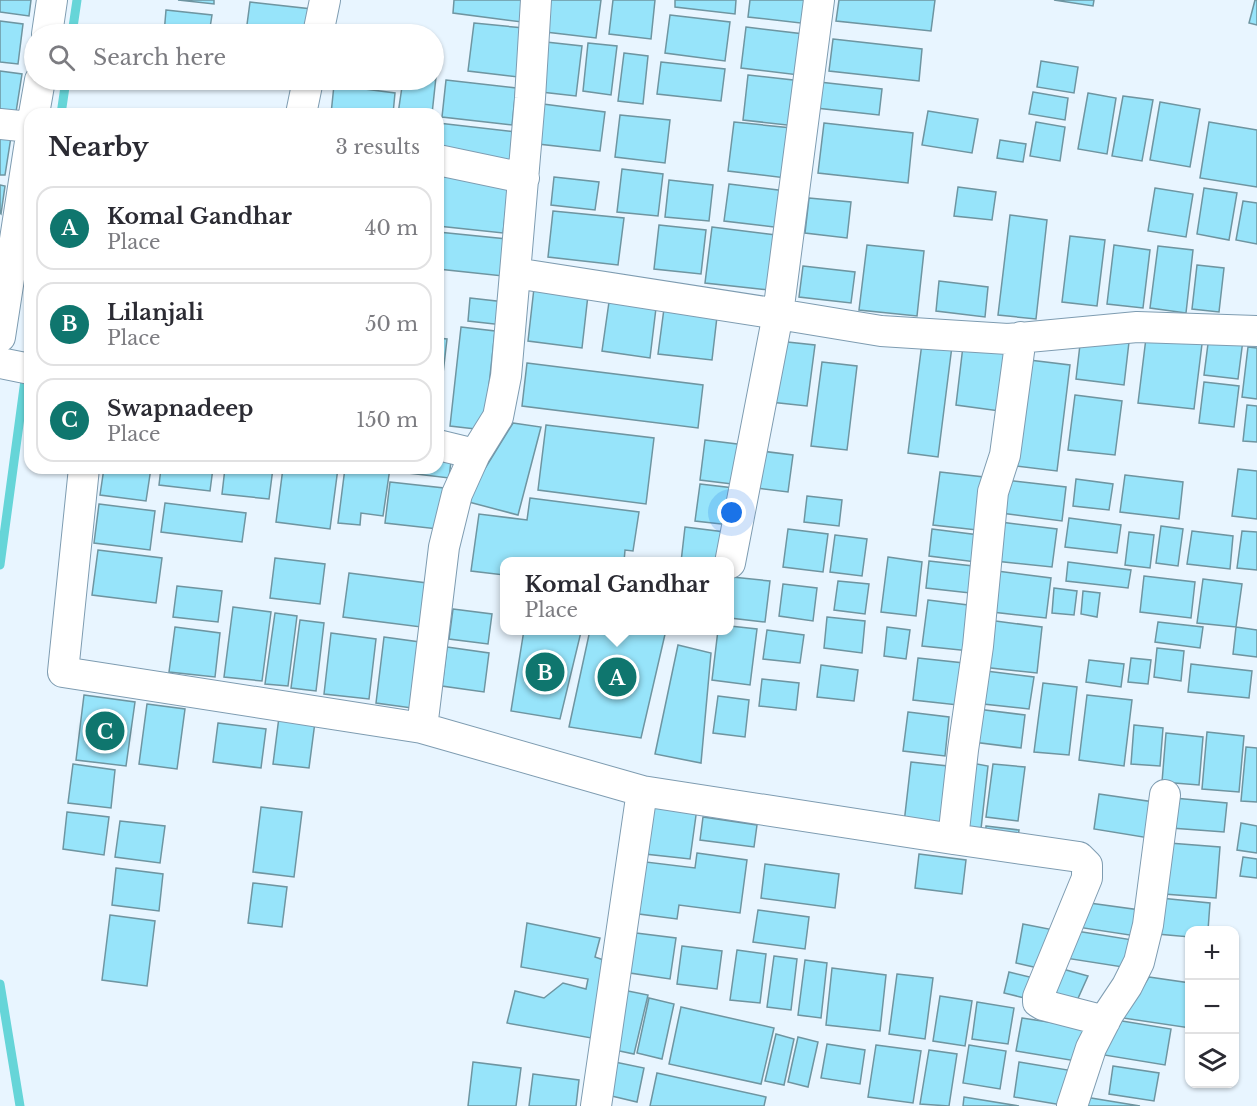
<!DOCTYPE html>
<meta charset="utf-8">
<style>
body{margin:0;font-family:"Libre Baskerville",serif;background:#f7f7f7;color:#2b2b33}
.controls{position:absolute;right:18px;bottom:18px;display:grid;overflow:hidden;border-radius:12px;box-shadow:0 2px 4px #0004}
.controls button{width:54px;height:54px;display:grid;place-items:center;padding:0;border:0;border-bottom:2px solid #e1e1e2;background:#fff;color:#2b2b33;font:30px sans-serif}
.you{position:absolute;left:732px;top:513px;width:21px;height:21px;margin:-15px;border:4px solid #fff;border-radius:50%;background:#1a73e8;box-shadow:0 0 0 9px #1a73e833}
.badge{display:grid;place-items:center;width:39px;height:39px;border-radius:50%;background:#0f766e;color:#fff;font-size:20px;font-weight:700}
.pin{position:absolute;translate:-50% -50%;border:3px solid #fff;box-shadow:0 2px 6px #0006}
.popup{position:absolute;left:500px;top:557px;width:234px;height:78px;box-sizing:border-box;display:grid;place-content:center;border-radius:12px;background:#fff;filter:drop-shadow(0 2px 4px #0005);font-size:20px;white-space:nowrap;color:#7c7c81}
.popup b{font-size:22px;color:#2b2b33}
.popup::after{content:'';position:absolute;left:50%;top:100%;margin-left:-12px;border:12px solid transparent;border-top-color:#fff}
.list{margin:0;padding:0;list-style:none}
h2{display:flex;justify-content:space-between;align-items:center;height:78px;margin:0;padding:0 24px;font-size:26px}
h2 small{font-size:20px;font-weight:400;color:#7c7c81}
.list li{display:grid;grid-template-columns:39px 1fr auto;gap:18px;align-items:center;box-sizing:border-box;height:84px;margin:0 12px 12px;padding:0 12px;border:2px solid #e1e1e2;border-radius:18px}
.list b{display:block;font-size:22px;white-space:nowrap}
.list p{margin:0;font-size:20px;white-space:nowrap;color:#7c7c81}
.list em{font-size:20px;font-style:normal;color:#7c7c81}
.icon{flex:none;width:33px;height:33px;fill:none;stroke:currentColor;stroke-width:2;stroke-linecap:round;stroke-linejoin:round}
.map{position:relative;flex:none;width:1257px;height:1106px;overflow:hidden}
.search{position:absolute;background:#fff;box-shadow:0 2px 4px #0004;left:24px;top:24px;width:420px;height:66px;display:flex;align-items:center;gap:15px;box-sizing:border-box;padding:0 21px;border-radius:33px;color:#7c7c81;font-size:22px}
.panel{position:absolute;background:#fff;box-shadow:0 2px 4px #0004;left:24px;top:108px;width:420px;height:366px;border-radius:18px}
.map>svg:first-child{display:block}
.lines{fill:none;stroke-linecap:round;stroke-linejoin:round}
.stream{stroke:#66d5d8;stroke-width:9}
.building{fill:#97e4fa;stroke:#6e95a1;stroke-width:1.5}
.street-casing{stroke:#7e9cb1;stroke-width:32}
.street{stroke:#fff;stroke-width:30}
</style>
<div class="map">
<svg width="1257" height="1106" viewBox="0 0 1257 1106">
<rect width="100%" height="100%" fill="#e8f5ff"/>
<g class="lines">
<path class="stream" d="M72,34L77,0
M61,114L66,80
M0,565L30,343
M0,984L20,1106"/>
</g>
<path class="building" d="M0,0H31L29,16L0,12Z
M178,0H214V4Z
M454,0H524L522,22L453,13Z
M541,0H601L596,38L537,31Z
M613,0H655L651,39L609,34Z
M675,0H736L735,14L675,7Z
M750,0H811L809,24L748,17Z
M839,0H935L931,31L836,21Z
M1054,0H1094L1093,6Z
M1255,0H1257V25L1249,23Z
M250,2L312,9L309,34H267L246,32Z
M166,10L212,15L209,34H164Z
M670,15L730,22L725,61L665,53Z
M0,21L23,24L18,64L0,62Z
M474,23L524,28L518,77L468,71Z
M746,27L804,34L799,75L741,68Z
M833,39L922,49L919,81L829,71Z
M546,42L582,46L576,96L541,92Z
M588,43L617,46L611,95L583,91Z
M624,53L648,56L643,104L618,101Z
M1041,61L1078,67L1074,93L1037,87Z
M661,62L725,69L721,101L657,94Z
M0,71L22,74L16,112L0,110Z
M748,75L802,81L796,126L743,120Z
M434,76L436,77L432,114H398L403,80H434Z
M367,80H396L395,83Z
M446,80L516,88L512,125L442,117Z
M819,82L882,89L879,115L816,108Z
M334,85L395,93L393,114H331Z
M1033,92L1068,98L1065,120L1029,114Z
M1088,93L1116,98L1107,154L1078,149Z
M1123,96L1153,100L1142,161L1112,156Z
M1160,102L1200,109L1190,167L1150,160Z
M543,104L605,112L600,151L538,144Z
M928,111L978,119L972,153L922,145Z
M620,115L670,120L665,163L615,157Z
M734,122L792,128L786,178L728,171Z
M1036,122L1065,127L1060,161L1030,156Z
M1209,122L1257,130V187L1200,178Z
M438,123L516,132L513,162L438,153Z
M824,123L913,133L908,183L818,173Z
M0,136L11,137L5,175H0Z
M1000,140L1026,144L1023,162L997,158Z
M622,169L663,174L658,216L617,212Z
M438,175L509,183L503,233L438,226Z
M554,177L599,182L595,210L551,205Z
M669,180L713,185L709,221L665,217Z
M729,184L786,191L782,228L724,221Z
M0,185L5,186L1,214L0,213Z
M958,187L996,192L992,220L954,216Z
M1155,188L1193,194L1186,237L1148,231Z
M1204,188L1237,193L1229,240L1197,234Z
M809,198L851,202L847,238L805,233Z
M1243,201L1257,203V244L1236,240Z
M553,211L624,218L618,265L548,257Z
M1010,215L1047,220L1036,319L998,315Z
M659,225L706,230L701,274L654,269Z
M712,227L776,235L769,290L705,283Z
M438,232L507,239L503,276L438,269Z
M1070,236L1105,240L1097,306L1062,302Z
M867,245L924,251L917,316L859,310Z
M1114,245L1150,250L1143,308L1107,304Z
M1158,246L1193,250L1186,313L1150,308Z
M1197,265L1224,268L1219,312L1192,309Z
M803,266L855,272L851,303L799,297Z
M939,281L988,287L985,317L936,311Z
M534,288L588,295L582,348L528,341Z
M470,298L505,302L503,325L468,321Z
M665,301L718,308L712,360L658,354Z
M609,302L656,308L650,358L602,351Z
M461,327L495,331L484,430L450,426Z
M1081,336L1129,342L1124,385L1076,379Z
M1209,336L1243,340L1238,379L1204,375Z
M438,338L447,339L438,417Z
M1146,338L1202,344L1194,409L1138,403Z
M778,341L815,345L807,406L770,402Z
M922,343L952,346L938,457L908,453Z
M963,346L1014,353L1007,412L956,405Z
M1248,347L1257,348V399L1242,397Z
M1021,359L1070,365L1057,471L1008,465Z
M822,362L857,366L847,450L811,446Z
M527,363L703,385L698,428L522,406Z
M1204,382L1239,386L1234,427L1199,423Z
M1075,395L1122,401L1115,455L1068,450Z
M1247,405L1257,406V442L1243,441Z
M513,423L541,427L518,515L465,501Z
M546,425L654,438L646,504L538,490Z
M705,440L745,445L740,485L700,480Z
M438,451L452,453L449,478L400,472V468H438Z
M761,451L793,455L788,492L757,488Z
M104,468H151L146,501L100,495Z
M161,468H213L210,491L159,485Z
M225,468H273L269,499L222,494Z
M283,468H338L330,529L276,522Z
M345,468H390L383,516L361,513L360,525L338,523Z
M1238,469L1257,471V519L1232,516Z
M940,472L993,478L986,531L933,525Z
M1125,475L1183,482L1179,519L1120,512Z
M997,479L1066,487L1062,521L993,512Z
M1076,479L1113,484L1109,510L1073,506Z
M390,482L444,488L438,529L385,523Z
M700,484L734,488L730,525L695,521Z
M807,496L842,500L839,526L804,522Z
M530,498L639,512L633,551L625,550L624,562H504V575L471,571L479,514L527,520Z
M165,503L246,513L242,542L161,532Z
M99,504L155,511L150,550L94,543Z
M1069,518L1121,525L1117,553L1065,547Z
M1000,522L1057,529L1052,567L995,561Z
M1161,526L1183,529L1178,566L1156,563Z
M685,527L725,532L722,562H681Z
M788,529L828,534L823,572L783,567Z
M932,529L987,536L984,563L929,556Z
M1192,531L1233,536L1230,569L1187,564Z
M1242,531L1257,532V570L1237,568Z
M1129,532L1154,535L1150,568L1125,565Z
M835,535L867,539L862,576L830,572Z
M98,550L162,558L156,603L92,595Z
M888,557L922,562L916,616L881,612Z
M275,558L325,564L320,604L270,598Z
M929,561L982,567L979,594L926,588Z
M1068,562L1131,570L1128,588L1066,581Z
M997,571L1051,578L1046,618L992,612Z
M349,573L427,583L421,627L343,617Z
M1144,576L1195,582L1191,618L1140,612Z
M732,577L770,581L765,622L730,618Z
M1203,579L1242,584L1236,627L1197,623Z
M838,581L869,584L865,614L834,610Z
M783,584L817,588L813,621L779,616Z
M177,586L222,591L218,622L173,617Z
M1054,588L1077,591L1074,615L1052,613Z
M1083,591L1100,593L1097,617L1081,614Z
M928,600L976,606L970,651L922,646Z
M233,607L271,612L262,681L224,677Z
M453,609L492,614L488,644L449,639Z
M275,613L297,616L288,686L265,684Z
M827,617L865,621L862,653L824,648Z
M300,620L324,623L316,691L291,688Z
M988,620L1042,627L1037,673L982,667Z
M1158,622L1203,627L1200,648L1155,642Z
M730,626L757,629L750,685L712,680L718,630H730Z
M175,627L220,633L215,677L169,672Z
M887,627L910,630L906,659L884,656Z
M1236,627L1257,630V657L1233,654Z
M524,630L581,632L560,719L511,711Z
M590,630H666L641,738L569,727Z
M767,630L804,635L800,663L763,659Z
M331,633L376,639L369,699L324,694Z
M384,637L427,643L419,709L376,703Z
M678,645L711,653L701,763L655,754Z
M447,647L489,653L484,692L442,686Z
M1157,648L1184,651L1181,681L1154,677Z
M918,658L964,663L958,705L913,700Z
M1131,658L1151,660L1148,684L1128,682Z
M1089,660L1124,664L1121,687L1086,682Z
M1191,664L1252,671L1249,698L1188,692Z
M821,665L858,670L854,701L817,697Z
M978,670L1034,677L1029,709L974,703Z
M762,679L799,683L796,710L759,706Z
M1043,683L1077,687L1069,755L1034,752Z
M84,695L135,702L126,766L76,760Z
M1087,695L1132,700L1124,766L1079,760Z
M718,696L749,700L745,737L713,733Z
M147,704L185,709L177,769L139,764Z
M977,709L1025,715L1021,748L973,742Z
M908,712L949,717L945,756L903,751Z
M279,717L315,722L309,768L273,764Z
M218,723L266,729L261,768L213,762Z
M1134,725L1163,728L1160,766L1131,764Z
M1207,732L1244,736L1239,792L1202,789Z
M1166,733L1203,737L1199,785L1162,782Z
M1246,747L1257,748V802L1241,801Z
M911,762L948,766L940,828L904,823Z
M966,762L988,766L980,838L958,836Z
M73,764L115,770L111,808L68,803Z
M993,764L1025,767L1018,821L986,817Z
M1099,794L1154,802L1149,838L1094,829Z
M1174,798L1227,803L1224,832L1171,828Z
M652,803L697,808L690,859L645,854Z
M261,807L302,812L294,877L253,872Z
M67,812L109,817L104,855L63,849Z
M703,817L757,825L754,847L700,840Z
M120,821L165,826L160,863L115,857Z
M1241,823L1257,826V853L1237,850Z
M986,826L1019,830L1017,844L985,840Z
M1169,843L1220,847L1216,898L1164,894Z
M697,853L747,860L740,913L679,905L677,919L639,914L646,862L695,868Z
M919,854L966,860L962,894L915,888Z
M1243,857L1257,859V878L1240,876Z
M765,864L839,874L835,908L761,898Z
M116,868L163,874L159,911L112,905Z
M253,883L287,887L282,927L248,923Z
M1160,898L1210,903L1208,930H1190V937L1157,934Z
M1082,902L1140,910L1136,936L1077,927Z
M758,910L809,917L805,949L753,942Z
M110,915L155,921L147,986L102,980Z
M527,923L600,938L595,957L612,963L597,1039L507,1023L515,991L544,998L563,983L586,989L588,979L521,967Z
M1023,924L1054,930L1047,970L1016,963Z
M1070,930L1133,940L1129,968L1065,958Z
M636,933L676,938L670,979L630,973Z
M682,946L722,951L717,989L677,984Z
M737,950L766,954L760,1003L730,1000Z
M774,956L797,959L791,1010L767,1007Z
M805,960L827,963L821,1018L798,1015Z
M832,968L886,975L880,1031L826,1025Z
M1059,968L1088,976L1075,1005L1046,996Z
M1009,972L1038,979L1033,1000L1004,993Z
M897,974L933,978L925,1039L889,1034Z
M1149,977L1190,983V1028L1123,1018Z
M623,990L648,995L634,1054L610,1049Z
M940,996L972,1001L965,1046L933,1041Z
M649,998L674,1004L662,1059L637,1053Z
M977,1002L1014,1008L1008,1044L972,1039Z
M681,1007L774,1028L761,1084L669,1064Z
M1022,1018L1088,1028L1082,1062L1016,1051Z
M1110,1019L1171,1029L1165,1065L1104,1055Z
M776,1034L794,1039L784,1085L765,1081Z
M798,1037L818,1042L808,1087L788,1082Z
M827,1044L865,1050L860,1084L821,1078Z
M876,1045L921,1051L913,1103L868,1097Z
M969,1045L1006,1051L1000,1089L963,1083Z
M929,1050L957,1054L949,1106L920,1104Z
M610,1061L644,1068L637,1102L603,1094Z
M473,1062L521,1068L516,1106H468Z
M1019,1062L1074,1071L1068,1106L1014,1097Z
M1113,1066L1159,1073L1154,1101L1109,1094Z
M657,1073L766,1097L764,1106H650Z
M533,1074L579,1080L576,1106H529Z
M964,1097L1019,1106H963Z
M1085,1097L1140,1106H1083Z"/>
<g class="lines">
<defs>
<path id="street" d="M536,0L530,98L515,273L778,314L819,0
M47,34L52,0
M318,34L325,0
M34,114L40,80
M301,114L308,80
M0,124L30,127
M438,160L524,178
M0,337L30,142
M1021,337L1005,455L993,492L978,646L963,750L953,839L1079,857L1087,865V878L1038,997V1002L1043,1005L1105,1021
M0,363L30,369
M475,454L498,417L506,376L515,273
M84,468L63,672L422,728L642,791L596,1106
M730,563L778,314L881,331L1008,339L1137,327L1257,331
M422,728L444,547L457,494L475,454L438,445
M642,791L953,839
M1072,1106L1091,1048L1109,1013L1127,986L1139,962L1148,925L1165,795"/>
</defs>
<use href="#street" class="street-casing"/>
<use href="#street" class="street"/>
</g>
</svg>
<div class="controls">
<button>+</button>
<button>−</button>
<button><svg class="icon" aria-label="layers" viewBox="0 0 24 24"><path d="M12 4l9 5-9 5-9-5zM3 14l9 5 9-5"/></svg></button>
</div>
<div class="you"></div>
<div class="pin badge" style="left:617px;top:677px">A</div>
<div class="popup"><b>Komal Gandhar</b>Place</div>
<div class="pin badge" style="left:545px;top:672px">B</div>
<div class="pin badge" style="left:105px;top:731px">C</div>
<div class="search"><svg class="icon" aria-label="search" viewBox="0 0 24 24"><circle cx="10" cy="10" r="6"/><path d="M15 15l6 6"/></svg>Search here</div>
<section class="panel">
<h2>Nearby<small>3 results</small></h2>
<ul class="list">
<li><span class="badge">A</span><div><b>Komal Gandhar</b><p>Place</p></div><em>40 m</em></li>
<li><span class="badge">B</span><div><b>Lilanjali</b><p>Place</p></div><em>50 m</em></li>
<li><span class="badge">C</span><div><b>Swapnadeep</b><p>Place</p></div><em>150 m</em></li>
</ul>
</section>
</div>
